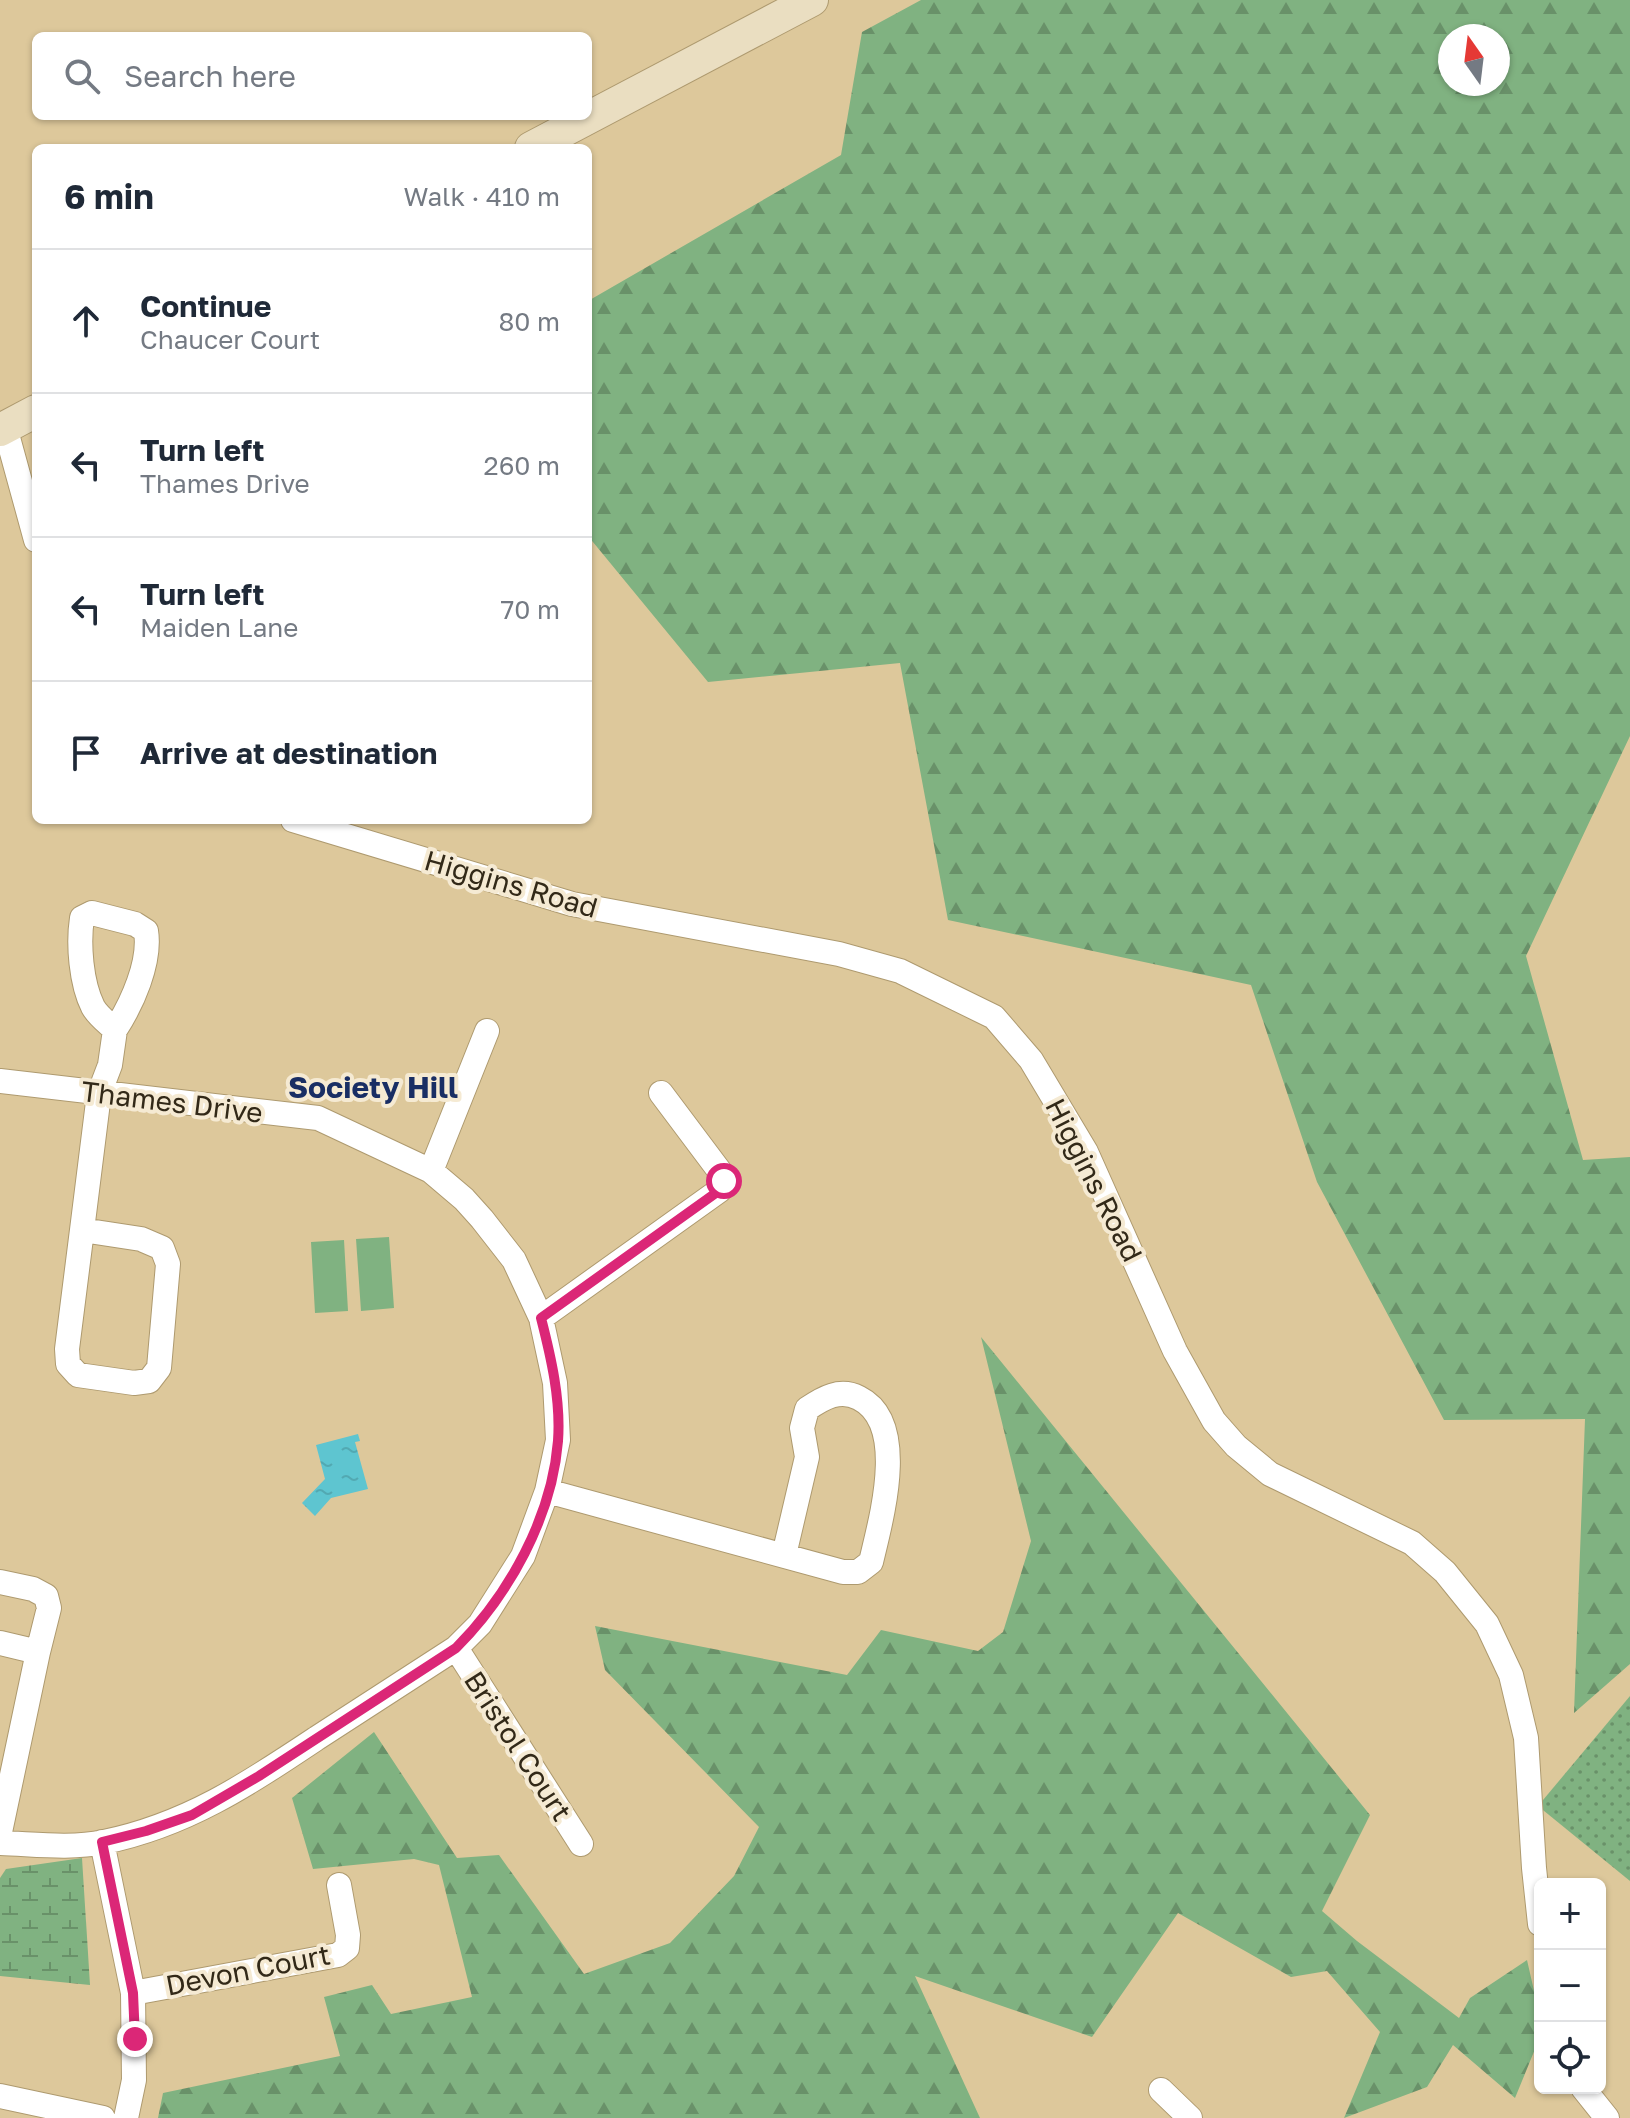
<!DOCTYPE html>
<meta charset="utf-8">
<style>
body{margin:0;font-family:"Golos Text",sans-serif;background:#f2f2f3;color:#1f2937}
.controls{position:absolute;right:24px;bottom:24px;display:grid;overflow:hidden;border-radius:12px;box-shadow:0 2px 6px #0004}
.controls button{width:72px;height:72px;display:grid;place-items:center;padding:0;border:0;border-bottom:2px solid #e0e1e3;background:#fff;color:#1f2937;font:40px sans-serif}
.compass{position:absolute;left:1438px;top:24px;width:72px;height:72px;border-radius:50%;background:#fff;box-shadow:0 2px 6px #0004;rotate:346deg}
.stop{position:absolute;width:24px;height:24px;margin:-18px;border:6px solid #db2777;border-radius:50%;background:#fff}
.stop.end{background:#db2777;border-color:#fff;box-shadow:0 2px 8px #0008}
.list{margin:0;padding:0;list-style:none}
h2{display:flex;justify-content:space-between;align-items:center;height:104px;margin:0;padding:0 32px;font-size:34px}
h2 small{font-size:26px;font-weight:400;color:#747a83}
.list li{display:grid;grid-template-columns:52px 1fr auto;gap:24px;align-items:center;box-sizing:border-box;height:144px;padding:0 32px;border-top:2px solid #e0e1e3}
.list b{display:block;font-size:30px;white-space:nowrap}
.list p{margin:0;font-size:26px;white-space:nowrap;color:#747a83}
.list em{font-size:26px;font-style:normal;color:#747a83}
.icon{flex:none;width:44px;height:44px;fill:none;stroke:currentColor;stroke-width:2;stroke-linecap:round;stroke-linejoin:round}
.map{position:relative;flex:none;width:1630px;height:2118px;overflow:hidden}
.search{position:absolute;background:#fff;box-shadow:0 2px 6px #0004;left:32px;top:32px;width:560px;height:88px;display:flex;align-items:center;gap:20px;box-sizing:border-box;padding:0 28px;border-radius:12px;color:#747a83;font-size:30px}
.panel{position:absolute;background:#fff;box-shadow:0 2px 6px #0004;left:32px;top:144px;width:560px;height:680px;border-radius:12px}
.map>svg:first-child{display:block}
.grass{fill:url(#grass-dots)}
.forest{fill:url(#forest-firs);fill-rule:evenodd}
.wetland{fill:url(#wetland-marsh)}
.pitch{fill:#80b281}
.water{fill:url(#water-ripples)}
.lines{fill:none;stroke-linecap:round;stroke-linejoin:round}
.minor-casing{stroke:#ae9a6f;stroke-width:26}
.secondary-casing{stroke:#ae9a6f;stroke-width:34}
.minor{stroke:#fff;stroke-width:24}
.secondary{stroke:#eadec1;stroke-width:32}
.route{stroke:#db2777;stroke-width:10}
.labels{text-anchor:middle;stroke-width:8;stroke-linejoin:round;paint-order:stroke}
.street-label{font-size:28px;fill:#322918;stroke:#f5ead3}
.neighbourhood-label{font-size:30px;font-weight:bold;fill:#192e64;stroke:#f5ead3}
</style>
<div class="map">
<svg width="1630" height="2118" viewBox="0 0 1630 2118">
<defs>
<pattern id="grass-dots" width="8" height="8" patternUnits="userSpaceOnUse" patternTransform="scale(2)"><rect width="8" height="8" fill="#80b281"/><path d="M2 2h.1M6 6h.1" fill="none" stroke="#699169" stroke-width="1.8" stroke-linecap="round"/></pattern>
<pattern id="forest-firs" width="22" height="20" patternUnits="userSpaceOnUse" patternTransform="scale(2)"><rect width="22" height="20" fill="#80b281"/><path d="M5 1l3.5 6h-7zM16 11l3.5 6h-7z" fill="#699169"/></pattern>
<pattern id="wetland-marsh" width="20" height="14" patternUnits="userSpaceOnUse" patternTransform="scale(2)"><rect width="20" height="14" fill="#80b281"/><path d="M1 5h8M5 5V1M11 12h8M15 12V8" fill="none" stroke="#699169"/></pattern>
<pattern id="water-ripples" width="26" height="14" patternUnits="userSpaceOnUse" patternTransform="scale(2)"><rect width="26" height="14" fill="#5ec5d0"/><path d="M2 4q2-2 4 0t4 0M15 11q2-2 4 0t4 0" fill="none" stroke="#52a9b2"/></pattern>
</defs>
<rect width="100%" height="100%" fill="#ddc89b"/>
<path class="grass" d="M1630,1696V1881L1538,1806Z"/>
<path class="forest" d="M921,0H1630V736L1526,956L1583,1160L1630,1157V1664L1574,1713L1585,1419L1444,1420L1317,1182L1251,985L948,920L900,663L708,682L588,536V301L841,155L862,32ZM1450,36H1498V84H1450Z
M981,1337L1370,1815L1322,1911L1357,1941L1459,2018L1470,1998L1527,1960L1540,2017V2037L1515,2098L1453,2045L1427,2087L1344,2118L1380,2032L1327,1971L1291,1977L1178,1913L1092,2037L915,1976L980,2118H158L163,2093L340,2056L324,1997L372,1985L391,2014L472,1997L439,1865L414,1859L313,1869L292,1798L374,1732L457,1858L499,1855L584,1974L670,1943L734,1876L759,1827L605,1670L595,1626L847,1675L881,1630L978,1651L1003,1632L1031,1541Z"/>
<path class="wetland" d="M82,1858L90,1985L0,1976V1878L6,1869Z"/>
<path class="pitch" d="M389,1237L394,1308L361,1311L356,1239Z
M344,1240L348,1311L315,1313L311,1242Z"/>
<path class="water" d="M358,1434L360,1441L355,1442L368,1489L331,1498L315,1516L302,1503L325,1479L316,1445Z"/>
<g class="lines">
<defs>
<path id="minor" d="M5,427L36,540
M293,820L572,904L839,954L900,971L994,1017L1031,1060L1086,1152L1175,1351L1214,1421L1236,1446L1270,1474L1412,1543L1445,1572L1487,1624L1511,1675L1526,1738L1534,1868L1540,1924
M92,913L135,924L146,931C151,962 132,1004 115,1030C108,1023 98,1016 93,1007C81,983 78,944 82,918Z
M0,1081L318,1118L431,1171L464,1199L482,1219L514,1260L541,1318L555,1383L558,1440L547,1491L523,1556L480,1624L456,1648C409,1678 363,1708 317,1738C248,1784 187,1825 104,1842C70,1849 34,1844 0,1843
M431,1171L487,1031
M82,1230L141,1239L162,1248L168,1264L159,1368L149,1381L134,1383L78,1375L68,1364L67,1349Z
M82,1230L99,1094L110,1065L115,1030
M541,1318L720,1190L724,1181L721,1173L661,1093
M547,1491L843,1572H858L871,1562C881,1519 909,1423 859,1398C840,1388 823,1398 807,1409L802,1428L807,1457L784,1555
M0,1582L33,1589L46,1596L49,1608L38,1652L0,1643
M456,1648L581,1844
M0,1832L38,1652
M102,1842L133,1993L134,2080L126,2118
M133,1993L338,1955L347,1948L348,1935L339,1885
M1583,2088L1607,2118
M1161,2090L1190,2118
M0,2096L103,2118"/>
<path id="secondary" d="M531,148L812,0
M0,430L36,411"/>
</defs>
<use href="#minor" class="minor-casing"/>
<use href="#secondary" class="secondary-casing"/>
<use href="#minor" class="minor"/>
<use href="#secondary" class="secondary"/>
</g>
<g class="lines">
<path class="route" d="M135,2039L133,1993L102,1842L146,1831L192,1815L259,1776L456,1648C509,1595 552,1517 558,1441C561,1400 551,1357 541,1318L720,1190L724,1181"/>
</g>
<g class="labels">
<g class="street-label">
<text transform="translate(511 884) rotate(16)" y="10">Higgins Road</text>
<text transform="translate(172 1102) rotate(7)" y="10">Thames Drive</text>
<text transform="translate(1094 1180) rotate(63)" y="10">Higgins Road</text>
<text transform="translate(518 1746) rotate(57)" y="10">Bristol Court</text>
<text transform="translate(248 1970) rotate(-11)" y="10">Devon Court</text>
</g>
<g class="neighbourhood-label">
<text x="373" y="1098">Society Hill</text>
</g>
</g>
</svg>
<div class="controls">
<button>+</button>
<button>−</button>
<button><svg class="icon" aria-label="locate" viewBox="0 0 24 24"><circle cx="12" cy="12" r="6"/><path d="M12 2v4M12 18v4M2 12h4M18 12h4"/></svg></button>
</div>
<svg class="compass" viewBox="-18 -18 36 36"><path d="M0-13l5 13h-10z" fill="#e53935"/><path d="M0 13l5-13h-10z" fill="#747a83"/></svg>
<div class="stop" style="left:724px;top:1181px"></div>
<div class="stop end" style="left:135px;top:2039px"></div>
<div class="search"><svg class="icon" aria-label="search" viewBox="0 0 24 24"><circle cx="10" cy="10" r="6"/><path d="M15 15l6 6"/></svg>Search here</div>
<section class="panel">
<h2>6 min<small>Walk · 410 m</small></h2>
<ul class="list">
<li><svg class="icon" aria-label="ahead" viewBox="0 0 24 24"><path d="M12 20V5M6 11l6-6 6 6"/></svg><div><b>Continue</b><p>Chaucer Court</p></div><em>80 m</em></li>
<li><svg class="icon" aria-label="left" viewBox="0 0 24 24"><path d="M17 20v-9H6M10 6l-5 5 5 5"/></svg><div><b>Turn left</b><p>Thames Drive</p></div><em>260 m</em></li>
<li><svg class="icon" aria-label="left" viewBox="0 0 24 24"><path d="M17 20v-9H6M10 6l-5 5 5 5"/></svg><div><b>Turn left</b><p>Maiden Lane</p></div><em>70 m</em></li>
<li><svg class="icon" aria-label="arrive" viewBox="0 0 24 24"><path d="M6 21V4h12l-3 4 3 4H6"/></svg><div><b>Arrive at destination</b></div></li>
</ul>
</section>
</div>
